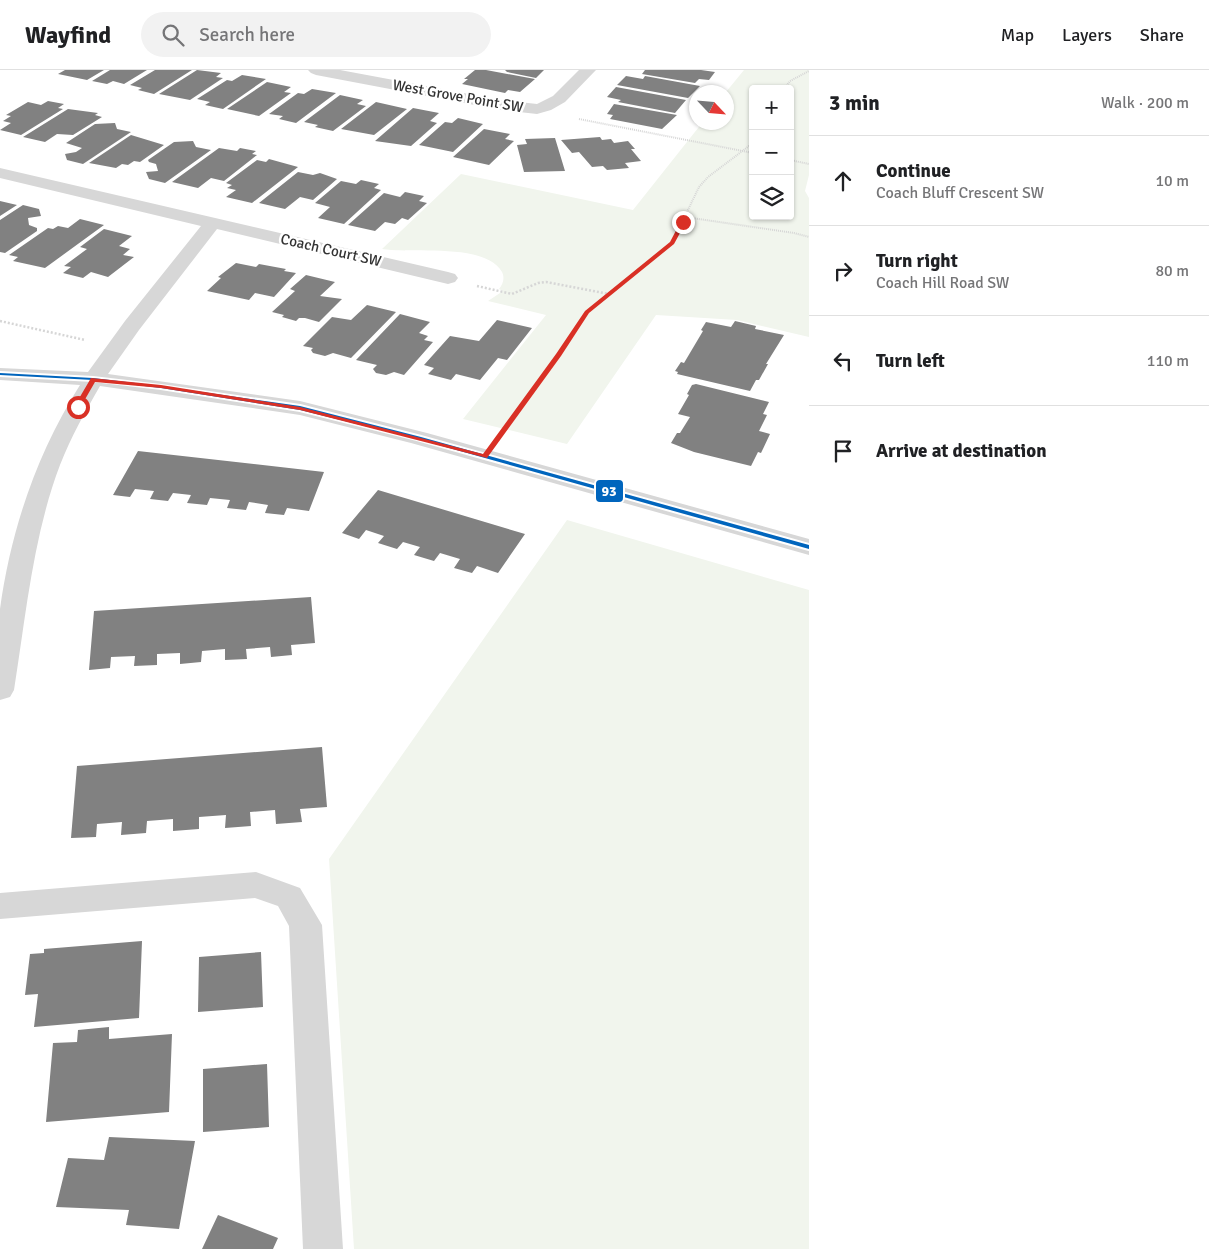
<!DOCTYPE html>
<meta charset="utf-8">
<style>
body{margin:0;font-family:Signika,sans-serif;background:#f2f2f2;color:#202124}
.controls{position:absolute;right:15px;top:15px;display:grid;overflow:hidden;border-radius:5px;box-shadow:0 1px 4px #0004}
.controls button{width:45px;height:45px;display:grid;place-items:center;padding:0;border:0;border-bottom:1px solid #e0e0e0;background:#fff;color:#202124;font:25px sans-serif}
.compass{position:absolute;left:689px;top:15px;width:45px;height:45px;border-radius:50%;background:#fff;box-shadow:0 1px 4px #0004;rotate:116deg}
.stop{position:absolute;width:15px;height:15px;margin:-11px;border:4px solid #d93025;border-radius:50%;background:#fff}
.stop.end{background:#d93025;border-color:#fff;box-shadow:0 1px 5px #0008}
.list{margin:0;padding:0;list-style:none}
h2{display:flex;justify-content:space-between;align-items:center;height:65px;margin:0;padding:0 20px;font-size:21px}
h2 small{font-size:16px;font-weight:400;color:#757577}
.list li{display:grid;grid-template-columns:32px 1fr auto;gap:15px;align-items:center;box-sizing:border-box;height:90px;padding:0 20px;border-top:1px solid #e0e0e0}
.list b{display:block;font-size:19px;white-space:nowrap}
.list p{margin:0;font-size:16px;white-space:nowrap;color:#757577}
.list em{font-size:16px;font-style:normal;color:#757577}
.icon{flex:none;width:28px;height:28px;fill:none;stroke:currentColor;stroke-width:2;stroke-linecap:round;stroke-linejoin:round}
.map{position:relative;flex:none;width:809px;height:1179px;overflow:hidden}
header{display:flex;align-items:center;gap:30px;box-sizing:border-box;height:70px;padding:0 25px;background:#fff;border-bottom:1px solid #e0e0e0}
header strong{font-size:24px}
nav{display:flex;gap:28px;margin-inline-start:auto;font-size:18px}
.search{width:350px;height:45px;background:#f2f2f2;display:flex;align-items:center;gap:12px;box-sizing:border-box;padding:0 18px;border-radius:28px;color:#757577;font-size:19px}
main{display:flex}
aside{flex:1;background:#fff}
.map>svg:first-child{display:block}
.green{fill:#f1f5ed;fill-rule:evenodd}
.building{fill:#818181}
.lines{fill:none;stroke-linecap:round;stroke-linejoin:round}
.path-far1{stroke:#d6d6d6;stroke-width:2;stroke-dasharray:1 1;stroke-linecap:butt}
.path{stroke:#d6d6d6;stroke-width:2.5;stroke-dasharray:2 2;stroke-linecap:butt}
.minor{fill:#d7d7d7;fill-rule:evenodd}
.bus-1-casing{stroke:#fff;stroke-width:4}
.bus-1{fill:#0065bd;fill-rule:evenodd}
.route{fill:#d93025}
.labels{text-anchor:middle;stroke-width:5;stroke-linejoin:round;paint-order:stroke}
.far-street-label{font-size:15px;fill:#333;stroke:#fff}
.line-badge{stroke:#fff;stroke-width:2}
.badge-label{font-size:14px;text-anchor:middle;font-weight:bold;fill:#fff}
</style>
<header>
<strong>Wayfind</strong>
<div class="search"><svg class="icon" aria-label="search" viewBox="0 0 24 24"><circle cx="10" cy="10" r="6"/><path d="M15 15l6 6"/></svg>Search here</div>
<nav><a>Map</a><a>Layers</a><a>Share</a></nav>
</header>
<main>
<div class="map">
<svg width="809" height="1179" viewBox="0 0 809 1179">
<rect width="100%" height="100%" fill="#fff"/>
<path class="green" d="M744,0H809V105L805,121L809,128V267L737,250L656,245L567,374L463,349L546,245L488,231L503,221L499,219C503,214 505,208 502,202C485,172 412,184 382,179L461,104L633,140L702,53L726,52V22ZM753,19H790V146H753Z
M567,450L809,520V1179H354L329,789Z"/>
<path class="building" d="M65,0H104L87,10L58,4Z
M110,0H147L124,14L113,11L107,14L92,11Z
M155,0H192L154,24L138,20L142,18L130,15Z
M197,0L221,3L216,7L223,8L190,30L159,24Z
M475,0H486L535,9L520,22L508,20L505,23L462,14L468,9H464Z
M505,0H544L536,8L507,2Z
M645,0H701L715,2L709,10L699,9L695,13L642,4Z
M242,5L266,9L223,39L205,35L210,32L197,29L227,10L232,11Z
M626,6L643,9L645,6L700,16L688,28L617,15Z
M267,12L291,17L284,22L291,23L259,46L227,39Z
M616,17L686,30L675,43L618,32L621,30L607,27Z
M312,19L336,23L296,53L279,49L283,46L269,44L298,23L304,24Z
M340,25L363,30L357,34L366,36L333,61L315,57L318,55L304,52Z
M48,31L64,34L58,38L63,39L21,65L0,60L11,53L3,51L11,46L6,45L28,32L41,35Z
M376,32L407,39L374,65L341,59Z
M614,34L677,45L662,59L610,49L613,45L607,44Z
M413,38L439,43L430,51L437,53L411,76L375,71Z
M68,39L98,43L95,45L102,47L73,65L57,64L45,72L23,67Z
M458,48L483,54L453,82L419,75L445,52L452,53Z
M115,53L117,59L131,62L83,94L67,90L65,84L76,82L82,78L66,73L95,54Z
M484,59L510,64L505,69L514,71L489,95L453,87Z
M131,65L164,75L140,92L134,91L128,95L122,94L116,98L89,93Z
M600,67L602,70L611,69L614,73L628,71L635,79H631L641,91L625,93L629,98L607,100L603,96L592,97L579,82L572,83L561,70Z
M555,68L565,101L524,102L517,75L527,74L525,69Z
M193,71L196,77L211,80L165,113L149,109L146,102L158,101L156,94L149,92L148,90L174,72Z
M219,78L237,81L240,78L256,81L252,84L257,85L224,111L211,108L198,118L172,112Z
M269,89L298,97L252,133L226,127L236,120L227,118L232,115L226,113L257,90L266,92Z
M298,102L313,105L320,103L337,109L313,130L300,127L285,139L259,133Z
M361,110L379,114L374,118L381,120L344,154L318,148L330,137L315,133L341,111L356,114Z
M405,122L424,126L419,131L427,133L408,150L402,148L395,154L385,152L375,161L348,155L384,123L400,127Z
M0,131L17,135L0,146Z
M23,135L39,139L41,146L28,148L29,155L37,158V161L5,183L0,182V150Z
M80,149L104,155L45,198L13,191L18,187L9,185L48,158L53,159L58,156L68,158Z
M104,159L132,166L119,176L130,179L123,185L134,187L108,207L91,202L83,208L63,203L71,197L64,196L87,179L80,177Z
M236,193L256,197L259,194L286,199L284,201L296,203L274,227L255,223L249,230L207,221L221,208L218,207Z
M306,205L335,212L320,226L342,229L319,252L305,248H299L296,251L282,247L284,245L272,242L295,221L290,219Z
M367,235L396,242L351,288L333,283L325,286L313,283L311,280L313,278L303,276L332,247L351,250Z
M400,244L430,252L419,263L428,266L424,270L433,272L404,305L394,302L386,305L376,303L373,299L377,295L356,290Z
M497,250L532,258L507,290L498,288L480,310L456,304L451,310L428,304L434,298L424,295L450,266L479,271Z
M735,251L756,256L755,259L784,265L766,294H768L759,310H756L750,321L677,304L678,302L675,301L681,292L684,293L703,261L701,260L706,252L731,257Z
M696,314L769,332L763,344L767,345L759,361L770,364L761,383L758,382L751,396L694,382L671,373L677,363H680L690,347L678,344L689,325L687,324L692,315Z
M138,381L324,402L309,441L287,438L284,445L265,443L268,435L249,432L246,440L227,438L230,430L210,428L207,435L187,433L191,425L173,423L168,431L150,429L154,421L135,419L130,427L113,425Z
M378,420L525,464L498,503L477,496L472,503L454,498L460,489L440,483L434,491L414,485L420,477L403,472L397,479L378,473L384,466L366,460L359,469L342,463Z
M311,527L315,573L291,575L292,585L271,587L270,577L246,579L247,589L225,590V579L202,581L201,592L180,594V583L157,584V595L134,596L135,586L111,587L110,598L89,600L94,541Z
M322,677L327,737L300,739L302,752L276,754L275,740L250,742L251,756L225,758L226,745L199,747V759L173,761V749L147,751L146,763L121,765L122,752L97,754L96,767L71,768L77,696Z
M142,871L139,948L34,957L38,924L25,925L30,884L44,883V879Z
M261,882L263,937L198,942L199,887Z
M109,957V969L172,964L169,1042L46,1052L53,973L77,972L78,960Z
M267,994L269,1057L203,1062V999Z
M109,1067L195,1071L179,1159L126,1155L129,1140L56,1137L68,1088L104,1090Z
M218,1145L278,1168L273,1179H202Z"/>
<g class="lines">
<path class="path-far1" d="M784,19L790,11L809,1
M579,49L753,83
M790,90L809,94
M685,147L794,163L809,167
M641,198L672,173L699,117L708,107L753,73"/>
<path class="path" d="M477,216L512,224L538,213L546,212L609,224
M0,251L85,270
M504,361L559,285L587,242L642,197"/>
<path class="minor" d="M308,0H340L501,30L537,34L553,26L579,0H596L565,32L551,40L537,44L501,40L316,5L311,3Z
M0,98L448,202L455,204L458,208L455,212L448,214L217,159L139,260L108,304L300,331L427,363L809,469V485L411,373L300,345L100,316C85,342 71,367 60,395C33,466 26,545 14,620L10,627L0,630C0,600 0,568 0,539C11,459 37,383 80,315L0,310V298L88,302L125,251L201,156L0,108Z
M256,802L300,818L322,855L343,1179H303L289,856L278,836L255,828L0,849V823Z"/>
<defs>
<path id="bus-1" d="M0,303L93,308L161,316L300,336L421,367L809,475V479L417,369L300,340L161,318L93,310L0,305Z"/>
</defs>
<use href="#bus-1" class="bus-1-casing"/>
<use href="#bus-1" class="bus-1"/>
</g>
<path class="route" d="M681,151L686,152L674,174L589,243L561,286L487,388L300,340L161,318L95,312L80,338L74,337L91,308L161,315L300,337L483,384L556,284L585,241L670,172Z"/>
<g class="labels">
<g class="far-street-label">
<text transform="translate(458 26) rotate(10)" y="5">West Grove Point SW</text>
<text transform="translate(331 180) rotate(13)" y="5">Coach Court SW</text>
</g>
</g>
<rect class="line-badge" x="595" y="409" width="29" height="24" rx="5" fill="#0065bd"/>
<g class="badge-label">
<text x="609" y="426">93</text>
</g>
</svg>
<div class="controls">
<button>+</button>
<button>−</button>
<button><svg class="icon" aria-label="layers" viewBox="0 0 24 24"><path d="M12 4l9 5-9 5-9-5zM3 14l9 5 9-5"/></svg></button>
</div>
<svg class="compass" viewBox="-18 -18 36 36"><path d="M0-13l5 13h-10z" fill="#e53935"/><path d="M0 13l5-13h-10z" fill="#757577"/></svg>
<div class="stop" style="left:78px;top:337px"></div>
<div class="stop end" style="left:683px;top:152px"></div>
</div>
<aside>
<h2>3 min<small>Walk · 200 m</small></h2>
<ul class="list">
<li><svg class="icon" aria-label="ahead" viewBox="0 0 24 24"><path d="M12 20V5M6 11l6-6 6 6"/></svg><div><b>Continue</b><p>Coach Bluff Crescent SW</p></div><em>10 m</em></li>
<li><svg class="icon" aria-label="right" viewBox="0 0 24 24"><path d="M7 20v-9h11M14 6l5 5-5 5"/></svg><div><b>Turn right</b><p>Coach Hill Road SW</p></div><em>80 m</em></li>
<li><svg class="icon" aria-label="left" viewBox="0 0 24 24"><path d="M17 20v-9H6M10 6l-5 5 5 5"/></svg><div><b>Turn left</b></div><em>110 m</em></li>
<li><svg class="icon" aria-label="arrive" viewBox="0 0 24 24"><path d="M6 21V4h12l-3 4 3 4H6"/></svg><div><b>Arrive at destination</b></div></li>
</ul>
</aside>
</main>
